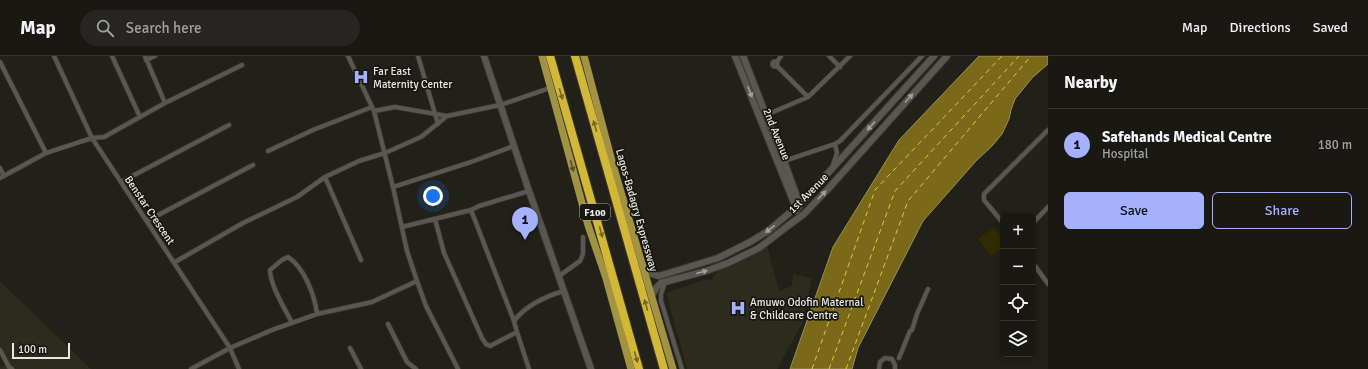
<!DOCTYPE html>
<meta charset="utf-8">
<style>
body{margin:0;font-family:Signika,sans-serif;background:#262521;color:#f1f3f6}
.controls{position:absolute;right:12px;bottom:12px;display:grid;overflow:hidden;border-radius:6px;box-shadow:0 2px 6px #0003}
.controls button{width:36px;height:36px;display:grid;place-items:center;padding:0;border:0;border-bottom:1px solid #373733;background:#191813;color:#f1f3f6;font:20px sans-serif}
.scale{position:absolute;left:12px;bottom:10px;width:58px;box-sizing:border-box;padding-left:4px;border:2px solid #e9e8e4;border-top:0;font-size:11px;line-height:14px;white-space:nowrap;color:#e9e8e4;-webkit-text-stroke:3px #181710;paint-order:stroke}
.you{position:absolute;left:433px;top:140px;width:14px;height:14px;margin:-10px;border:3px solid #fff;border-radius:50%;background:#1a73e8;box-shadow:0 0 0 6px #1a73e833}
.badge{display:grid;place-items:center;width:26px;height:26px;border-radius:50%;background:#a5b1fc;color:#111;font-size:13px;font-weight:700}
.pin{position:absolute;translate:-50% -33px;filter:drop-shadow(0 1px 2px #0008)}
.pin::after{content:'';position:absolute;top:21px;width:14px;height:12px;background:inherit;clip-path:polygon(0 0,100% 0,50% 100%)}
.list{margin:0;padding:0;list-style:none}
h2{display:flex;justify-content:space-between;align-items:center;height:52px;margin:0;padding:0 16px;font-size:17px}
h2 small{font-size:13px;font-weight:400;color:#9fa0a0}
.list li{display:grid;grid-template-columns:26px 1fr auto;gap:12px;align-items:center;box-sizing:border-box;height:72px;padding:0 16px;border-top:1px solid #373733}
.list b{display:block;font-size:15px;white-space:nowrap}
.list p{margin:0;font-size:13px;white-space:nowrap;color:#9fa0a0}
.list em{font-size:13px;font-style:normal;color:#9fa0a0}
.actions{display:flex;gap:8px;padding:12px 16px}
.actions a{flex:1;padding:9px 0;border:1px solid #a5b1fc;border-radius:6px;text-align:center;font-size:14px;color:#a5b1fc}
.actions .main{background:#a5b1fc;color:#111}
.icon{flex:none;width:22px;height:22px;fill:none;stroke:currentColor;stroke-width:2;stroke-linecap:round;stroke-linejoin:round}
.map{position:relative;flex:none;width:1048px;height:313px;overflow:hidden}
header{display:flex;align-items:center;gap:24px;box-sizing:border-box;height:56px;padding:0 20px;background:#191813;border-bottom:1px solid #373733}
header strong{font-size:19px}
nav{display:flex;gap:22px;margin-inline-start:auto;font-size:14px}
.search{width:280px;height:36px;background:#262521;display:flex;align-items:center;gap:10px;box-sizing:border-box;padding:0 14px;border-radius:22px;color:#9fa0a0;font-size:15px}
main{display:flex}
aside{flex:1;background:#191813}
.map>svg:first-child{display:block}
.built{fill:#2d2a1e}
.green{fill:#332a00}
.water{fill:#7a6919;stroke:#9b8f56}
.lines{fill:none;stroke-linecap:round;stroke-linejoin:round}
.ferry{stroke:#e5c73d;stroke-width:1;stroke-dasharray:5 4;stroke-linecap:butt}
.street-casing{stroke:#3c3b36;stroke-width:5.5}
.secondary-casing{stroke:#3c3b36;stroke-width:8}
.primary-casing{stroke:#3c3b36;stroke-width:8}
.highway-casing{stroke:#3c3b36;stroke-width:10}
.street{stroke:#595850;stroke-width:4}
.secondary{stroke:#595850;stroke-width:6}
.primary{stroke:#a29241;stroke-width:7}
.highway{stroke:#d3b837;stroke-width:8}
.oneway{fill:#a1a09a}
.oneway2{fill:#766824}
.oneway3{fill:#564e26}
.labels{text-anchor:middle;stroke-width:3.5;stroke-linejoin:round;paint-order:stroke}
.shield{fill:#181710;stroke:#aaa9a4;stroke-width:1}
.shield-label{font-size:10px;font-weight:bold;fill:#e9e8e4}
.poi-label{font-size:11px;fill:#e9e8e4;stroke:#181710;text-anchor:start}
.street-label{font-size:11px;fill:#e9e8e4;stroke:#181710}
</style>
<header>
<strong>Map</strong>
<div class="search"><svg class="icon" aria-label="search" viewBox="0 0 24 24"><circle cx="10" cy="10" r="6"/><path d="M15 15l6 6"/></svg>Search here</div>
<nav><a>Map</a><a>Directions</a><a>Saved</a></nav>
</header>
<main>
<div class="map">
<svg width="1048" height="313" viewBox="0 0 1048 313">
<rect width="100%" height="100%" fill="#212019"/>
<path class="built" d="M767,189L779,235L792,230L793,218L812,222L803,266L777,313H687L666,237L706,223L711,224L718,215L723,213V210L735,207Z
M0,225L91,313H0V311L10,307L0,291Z"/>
<path class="green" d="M994,171L1003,183V191L991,200L978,183Z"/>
<path class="water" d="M979,0H1048V8L1032,22L1015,43L1011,54L1009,63L1002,78L992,90L976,105L923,165L858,292L852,313H790L833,191L899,84Z"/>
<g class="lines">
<path class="ferry" d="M812,313L875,134L1002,0
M829,313L895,135L1019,0
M846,313L908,145L1031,0"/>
<defs>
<path id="street" d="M54,0L92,82L230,292L239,313
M112,0L140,61
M145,0L165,47
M348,0L374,55L393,131L407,195L417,225L426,250L458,313
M418,0L438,68
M829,0L840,11
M146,4L155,0
M772.5 8a2.5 2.5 0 1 1 5 0a2.5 2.5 0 1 1-5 0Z
M0,6L46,97
M777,6L781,0
M777,10L808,41
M374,55L395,51L447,60
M766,59L808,41L850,0
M268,95L313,74L372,51
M784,105L835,88L840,85L922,0
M833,109L837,97L835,88
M0,112L4,120
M325,121L361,204
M0,122L46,97L92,82L104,81L165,47L242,9
M121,126L229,69
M393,131L471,106L514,90
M435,163L444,197L482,282L486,288L490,290L517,276L514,265L471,154
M147,165L253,109
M1003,167L984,144V138L1048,74
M1033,167L1048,151
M402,171L471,154L479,150L529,135
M175,206L243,167L297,141L325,121L359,105L385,97L421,81L447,60L500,49L550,32
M1033,207L1048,228
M559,220L580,205L583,198V181
M665,226L661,238V245L682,313
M514,265C525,250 546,240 564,235
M292,267C285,253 270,229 270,214L282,204L288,201C304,211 315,240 317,258
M388,268L407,306L416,313
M517,276L529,313
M350,292L361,313
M0,294L9,311L12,313
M899,302L910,275L912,274L917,258L928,233
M191,313L230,292L272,274L317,258L372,246L417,225
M879,313L880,306L885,302L892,303L895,309V313"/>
<path id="secondary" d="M484,0L529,135L591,313
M735,0L796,152L794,154L796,155
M743,0L784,105L799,146L798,150L799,151
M643,210L652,218L659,220L718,202L750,186L768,175L800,148L934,0
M651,241L657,231L661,227L706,215L728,207L759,192L789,169L804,158L828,133L947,0"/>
<path id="primary" d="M542,0L588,169L606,222L631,313
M584,0L613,109L673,313"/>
<path id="highway" d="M550,0L639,313
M575,0L664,313"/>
</defs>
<use href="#street" class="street-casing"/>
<use href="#secondary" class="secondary-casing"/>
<use href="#primary" class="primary-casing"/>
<use href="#highway" class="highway-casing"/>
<use href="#street" class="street"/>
<use href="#secondary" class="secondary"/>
<use href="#primary" class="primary"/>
<use href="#highway" class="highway"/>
</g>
<defs><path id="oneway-solid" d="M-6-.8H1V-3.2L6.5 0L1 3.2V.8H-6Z"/></defs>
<g class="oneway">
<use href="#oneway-solid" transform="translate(750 36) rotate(68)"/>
<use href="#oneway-solid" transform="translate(909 42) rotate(-48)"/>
<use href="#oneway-solid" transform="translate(871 70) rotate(132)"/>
<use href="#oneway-solid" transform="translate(822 139) rotate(-46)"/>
<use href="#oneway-solid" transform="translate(770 173) rotate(142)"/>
<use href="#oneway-solid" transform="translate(702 216) rotate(-15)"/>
</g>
<g class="oneway2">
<use href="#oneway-solid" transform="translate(561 38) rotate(74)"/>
<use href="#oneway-solid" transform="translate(595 70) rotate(-106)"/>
<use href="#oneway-solid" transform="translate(601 176) rotate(74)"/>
<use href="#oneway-solid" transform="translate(646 249) rotate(-106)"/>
<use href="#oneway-solid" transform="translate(636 301) rotate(74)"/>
</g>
<use class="oneway3" href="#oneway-solid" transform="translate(572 110) rotate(75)"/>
<defs>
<symbol id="hospital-bare" viewBox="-9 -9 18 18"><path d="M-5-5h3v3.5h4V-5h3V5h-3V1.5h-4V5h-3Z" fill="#a5b1fc" stroke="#181710" stroke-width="2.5" paint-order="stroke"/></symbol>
</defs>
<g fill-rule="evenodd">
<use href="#hospital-bare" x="350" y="10" width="22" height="22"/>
<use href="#hospital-bare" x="727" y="241" width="22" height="22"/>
</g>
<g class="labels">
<rect class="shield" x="580" y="148" width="30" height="16" rx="3"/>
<g class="shield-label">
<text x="595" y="160">F100</text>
</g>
<g class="poi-label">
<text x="373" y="19">Far East<tspan x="373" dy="13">Maternity Center</tspan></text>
<text x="750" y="250">Amuwo Odofin Maternal<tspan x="750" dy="13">&amp; Childcare Centre</tspan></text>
</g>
<g class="street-label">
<text transform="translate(777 78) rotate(68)" y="4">2nd Avenue</text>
<text transform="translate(808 137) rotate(-45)" y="4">1st Avenue</text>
<text transform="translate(150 154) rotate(56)" y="4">Benstar Crescent</text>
<text transform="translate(637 154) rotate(74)" y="4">Lagos-Badagry Expressway</text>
</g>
</g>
</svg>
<div class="controls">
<button>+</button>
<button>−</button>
<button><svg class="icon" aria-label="locate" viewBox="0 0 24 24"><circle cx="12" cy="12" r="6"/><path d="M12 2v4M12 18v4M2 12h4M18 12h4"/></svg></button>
<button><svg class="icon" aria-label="layers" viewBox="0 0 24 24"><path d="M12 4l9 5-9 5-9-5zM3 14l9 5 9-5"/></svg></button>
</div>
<div class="scale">100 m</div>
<div class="you"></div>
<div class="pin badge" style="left:525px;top:184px">1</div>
</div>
<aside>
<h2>Nearby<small></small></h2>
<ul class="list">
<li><span class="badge">1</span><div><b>Safehands Medical Centre</b><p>Hospital</p></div><em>180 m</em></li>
</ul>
<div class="actions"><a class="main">Save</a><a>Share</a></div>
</aside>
</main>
